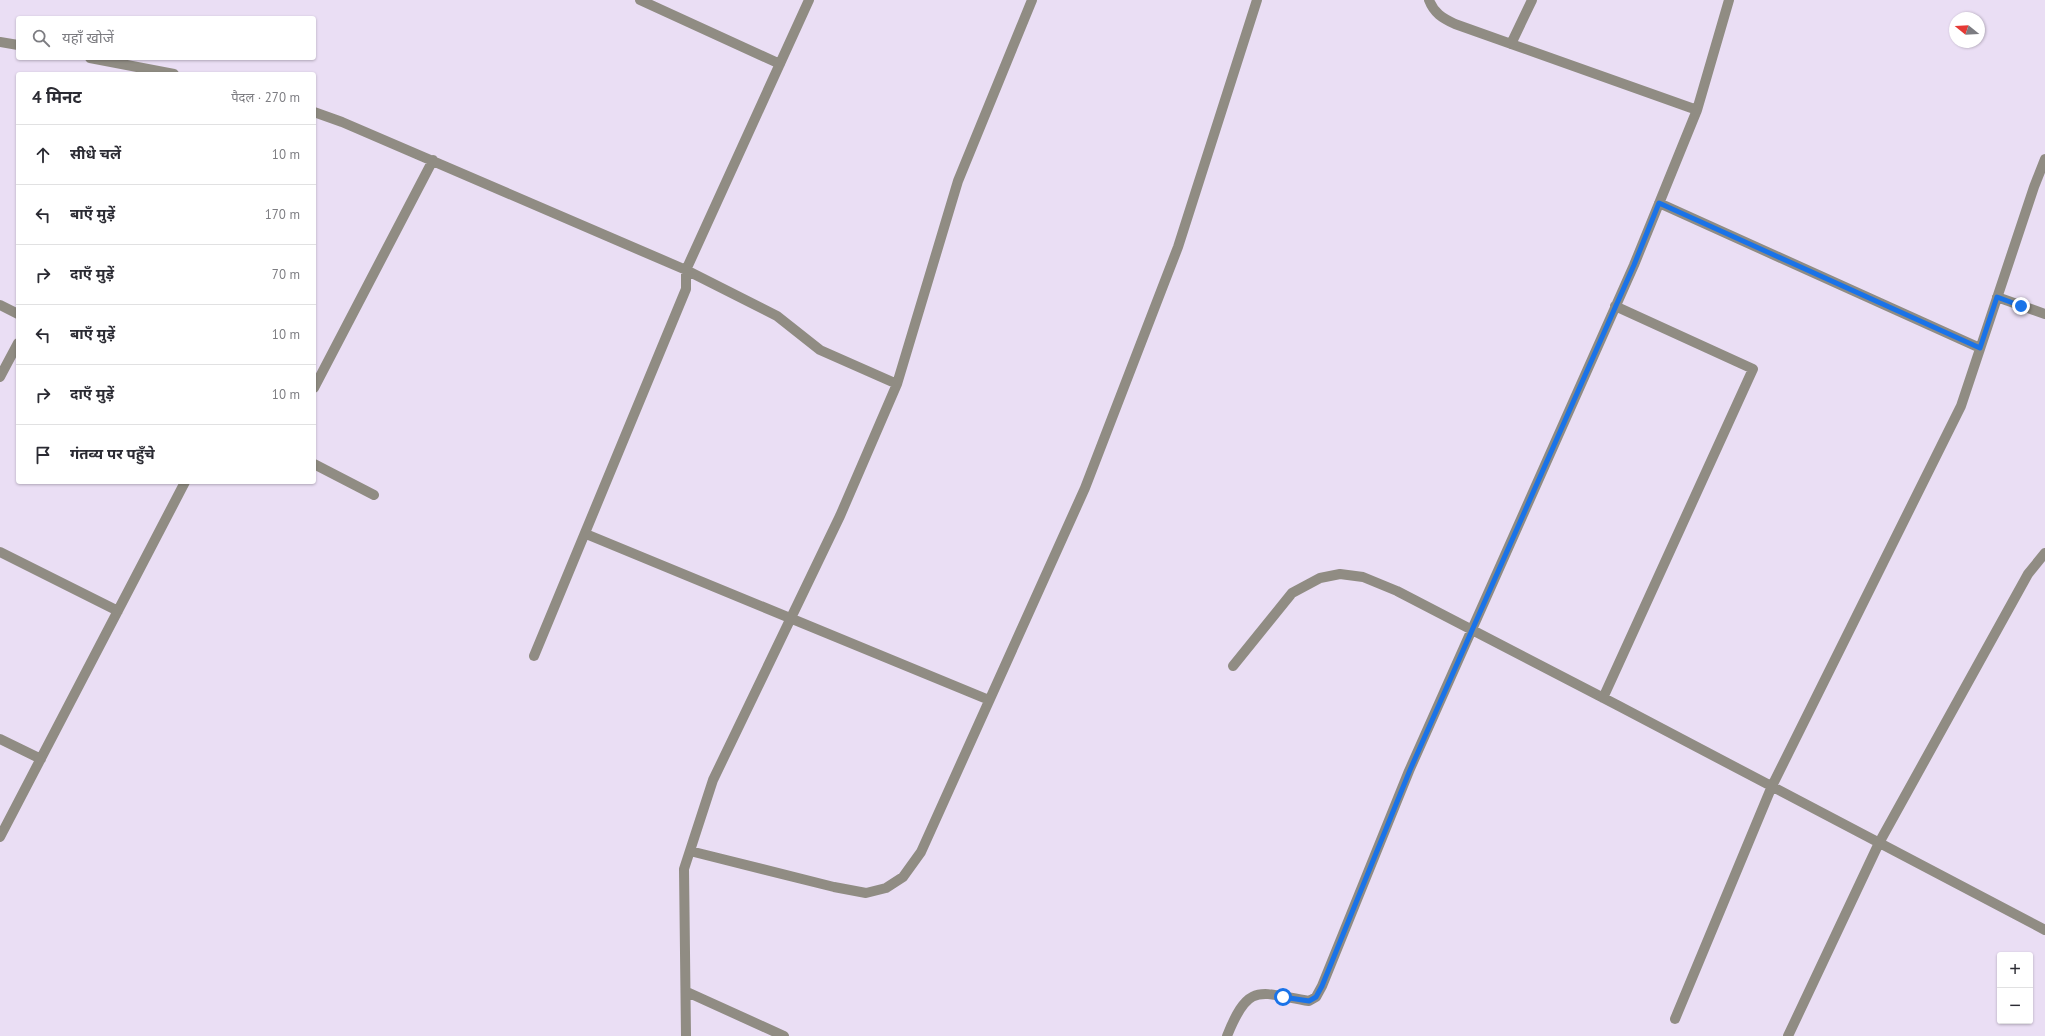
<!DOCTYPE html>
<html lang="hi">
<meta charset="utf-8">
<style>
body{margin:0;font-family:"PT Sans","Noto Sans Devanagari",sans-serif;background:#f2f2f3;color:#2b2b33}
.controls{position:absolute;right:12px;bottom:12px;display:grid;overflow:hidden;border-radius:4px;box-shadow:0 1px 3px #0004}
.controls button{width:36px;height:36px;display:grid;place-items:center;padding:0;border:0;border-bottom:1px solid #e1e1e2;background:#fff;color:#2b2b33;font:20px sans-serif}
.compass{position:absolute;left:1949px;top:12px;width:36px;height:36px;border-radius:50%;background:#fff;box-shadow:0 1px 3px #0004;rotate:288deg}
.stop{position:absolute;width:12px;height:12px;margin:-9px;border:3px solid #1a73e8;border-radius:50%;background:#fff}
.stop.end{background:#1a73e8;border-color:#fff;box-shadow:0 1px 4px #0008}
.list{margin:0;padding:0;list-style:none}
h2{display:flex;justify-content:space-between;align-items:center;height:52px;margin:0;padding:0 16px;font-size:17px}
h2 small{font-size:13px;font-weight:400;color:#7c7c81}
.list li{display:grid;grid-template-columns:26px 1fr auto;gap:12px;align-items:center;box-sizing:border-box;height:60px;padding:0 16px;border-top:1px solid #e1e1e2}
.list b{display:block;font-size:15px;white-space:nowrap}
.list em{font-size:13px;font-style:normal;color:#7c7c81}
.icon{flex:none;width:22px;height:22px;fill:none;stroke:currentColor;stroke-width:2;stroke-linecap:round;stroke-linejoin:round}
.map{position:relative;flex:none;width:2045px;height:1036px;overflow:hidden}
.search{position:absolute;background:#fff;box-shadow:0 1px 3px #0004;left:16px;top:16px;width:300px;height:44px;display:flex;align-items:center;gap:10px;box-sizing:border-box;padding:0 14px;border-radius:4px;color:#7c7c81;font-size:15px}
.panel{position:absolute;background:#fff;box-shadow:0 1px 3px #0004;left:16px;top:72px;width:300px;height:412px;border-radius:4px}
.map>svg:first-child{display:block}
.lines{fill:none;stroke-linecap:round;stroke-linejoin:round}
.minor{stroke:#908c83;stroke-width:10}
.route{stroke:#1a73e8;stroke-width:5}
</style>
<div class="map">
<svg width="2045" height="1036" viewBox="0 0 2045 1036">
<rect width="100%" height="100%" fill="#eadef4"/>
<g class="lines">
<path class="minor" d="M640,0L780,64
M1429,0C1434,13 1442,18 1455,24L1697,110
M0,42L18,45
M1511,44L1532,0
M90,58L174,74
M314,112L342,122L686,270L777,316L820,350L897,384
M1659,203L1980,348
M1997,297L2045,314
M0,305L18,314
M0,377L18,343
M314,388L433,160
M314,464L374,495
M586,534L989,700
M0,552L118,611
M534,656L686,289V270L809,0
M1233,666L1292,593L1320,578L1340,574L1363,577L1397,591L1617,705L2045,930
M1603,698L1753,369L1615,306
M0,739L41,759
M0,837L185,482
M690,851L834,887L866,893L886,888L903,877L921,852L1085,488L1178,247L1257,0
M687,992L784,1036
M1675,1019L1772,786L1961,406L2034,187L2045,159
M686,1036L684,869L713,780L840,516L897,384L958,181L1032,0
M1227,1036C1249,981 1259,993 1309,1001L1316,997L1322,986L1409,771L1634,265L1697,110L1729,0
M1788,1036L1879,843L2028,574L2045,553"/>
</g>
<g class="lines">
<path class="route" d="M1283,997L1309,1001L1316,997L1322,986L1410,770L1634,265L1659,203L1980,348L1997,297L2021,306"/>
</g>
</svg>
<div class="controls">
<button>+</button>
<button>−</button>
</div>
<svg class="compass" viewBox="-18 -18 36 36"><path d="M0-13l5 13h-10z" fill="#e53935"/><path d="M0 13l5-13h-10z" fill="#7c7c81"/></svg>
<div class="stop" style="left:1283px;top:997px"></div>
<div class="stop end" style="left:2021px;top:306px"></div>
<div class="search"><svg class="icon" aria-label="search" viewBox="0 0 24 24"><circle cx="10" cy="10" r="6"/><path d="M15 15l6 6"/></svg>यहाँ खोजें</div>
<section class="panel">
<h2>4 मिनट<small>पैदल · 270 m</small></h2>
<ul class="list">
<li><svg class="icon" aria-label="ahead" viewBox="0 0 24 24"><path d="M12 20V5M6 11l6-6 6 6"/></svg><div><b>सीधे चलें</b></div><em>10 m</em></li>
<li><svg class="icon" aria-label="left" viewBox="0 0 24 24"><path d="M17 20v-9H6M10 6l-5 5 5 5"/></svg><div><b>बाएँ मुड़ें</b></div><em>170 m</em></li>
<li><svg class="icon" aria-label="right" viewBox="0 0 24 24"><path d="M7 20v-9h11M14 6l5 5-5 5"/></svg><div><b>दाएँ मुड़ें</b></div><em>70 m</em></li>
<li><svg class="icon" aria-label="left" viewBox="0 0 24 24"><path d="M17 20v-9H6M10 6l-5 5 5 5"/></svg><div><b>बाएँ मुड़ें</b></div><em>10 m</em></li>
<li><svg class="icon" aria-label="right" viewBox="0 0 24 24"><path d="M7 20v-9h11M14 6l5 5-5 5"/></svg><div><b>दाएँ मुड़ें</b></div><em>10 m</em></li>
<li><svg class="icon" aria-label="arrive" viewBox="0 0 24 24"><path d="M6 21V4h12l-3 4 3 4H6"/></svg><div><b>गंतव्य पर पहुँचे</b></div></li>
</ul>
</section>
</div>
